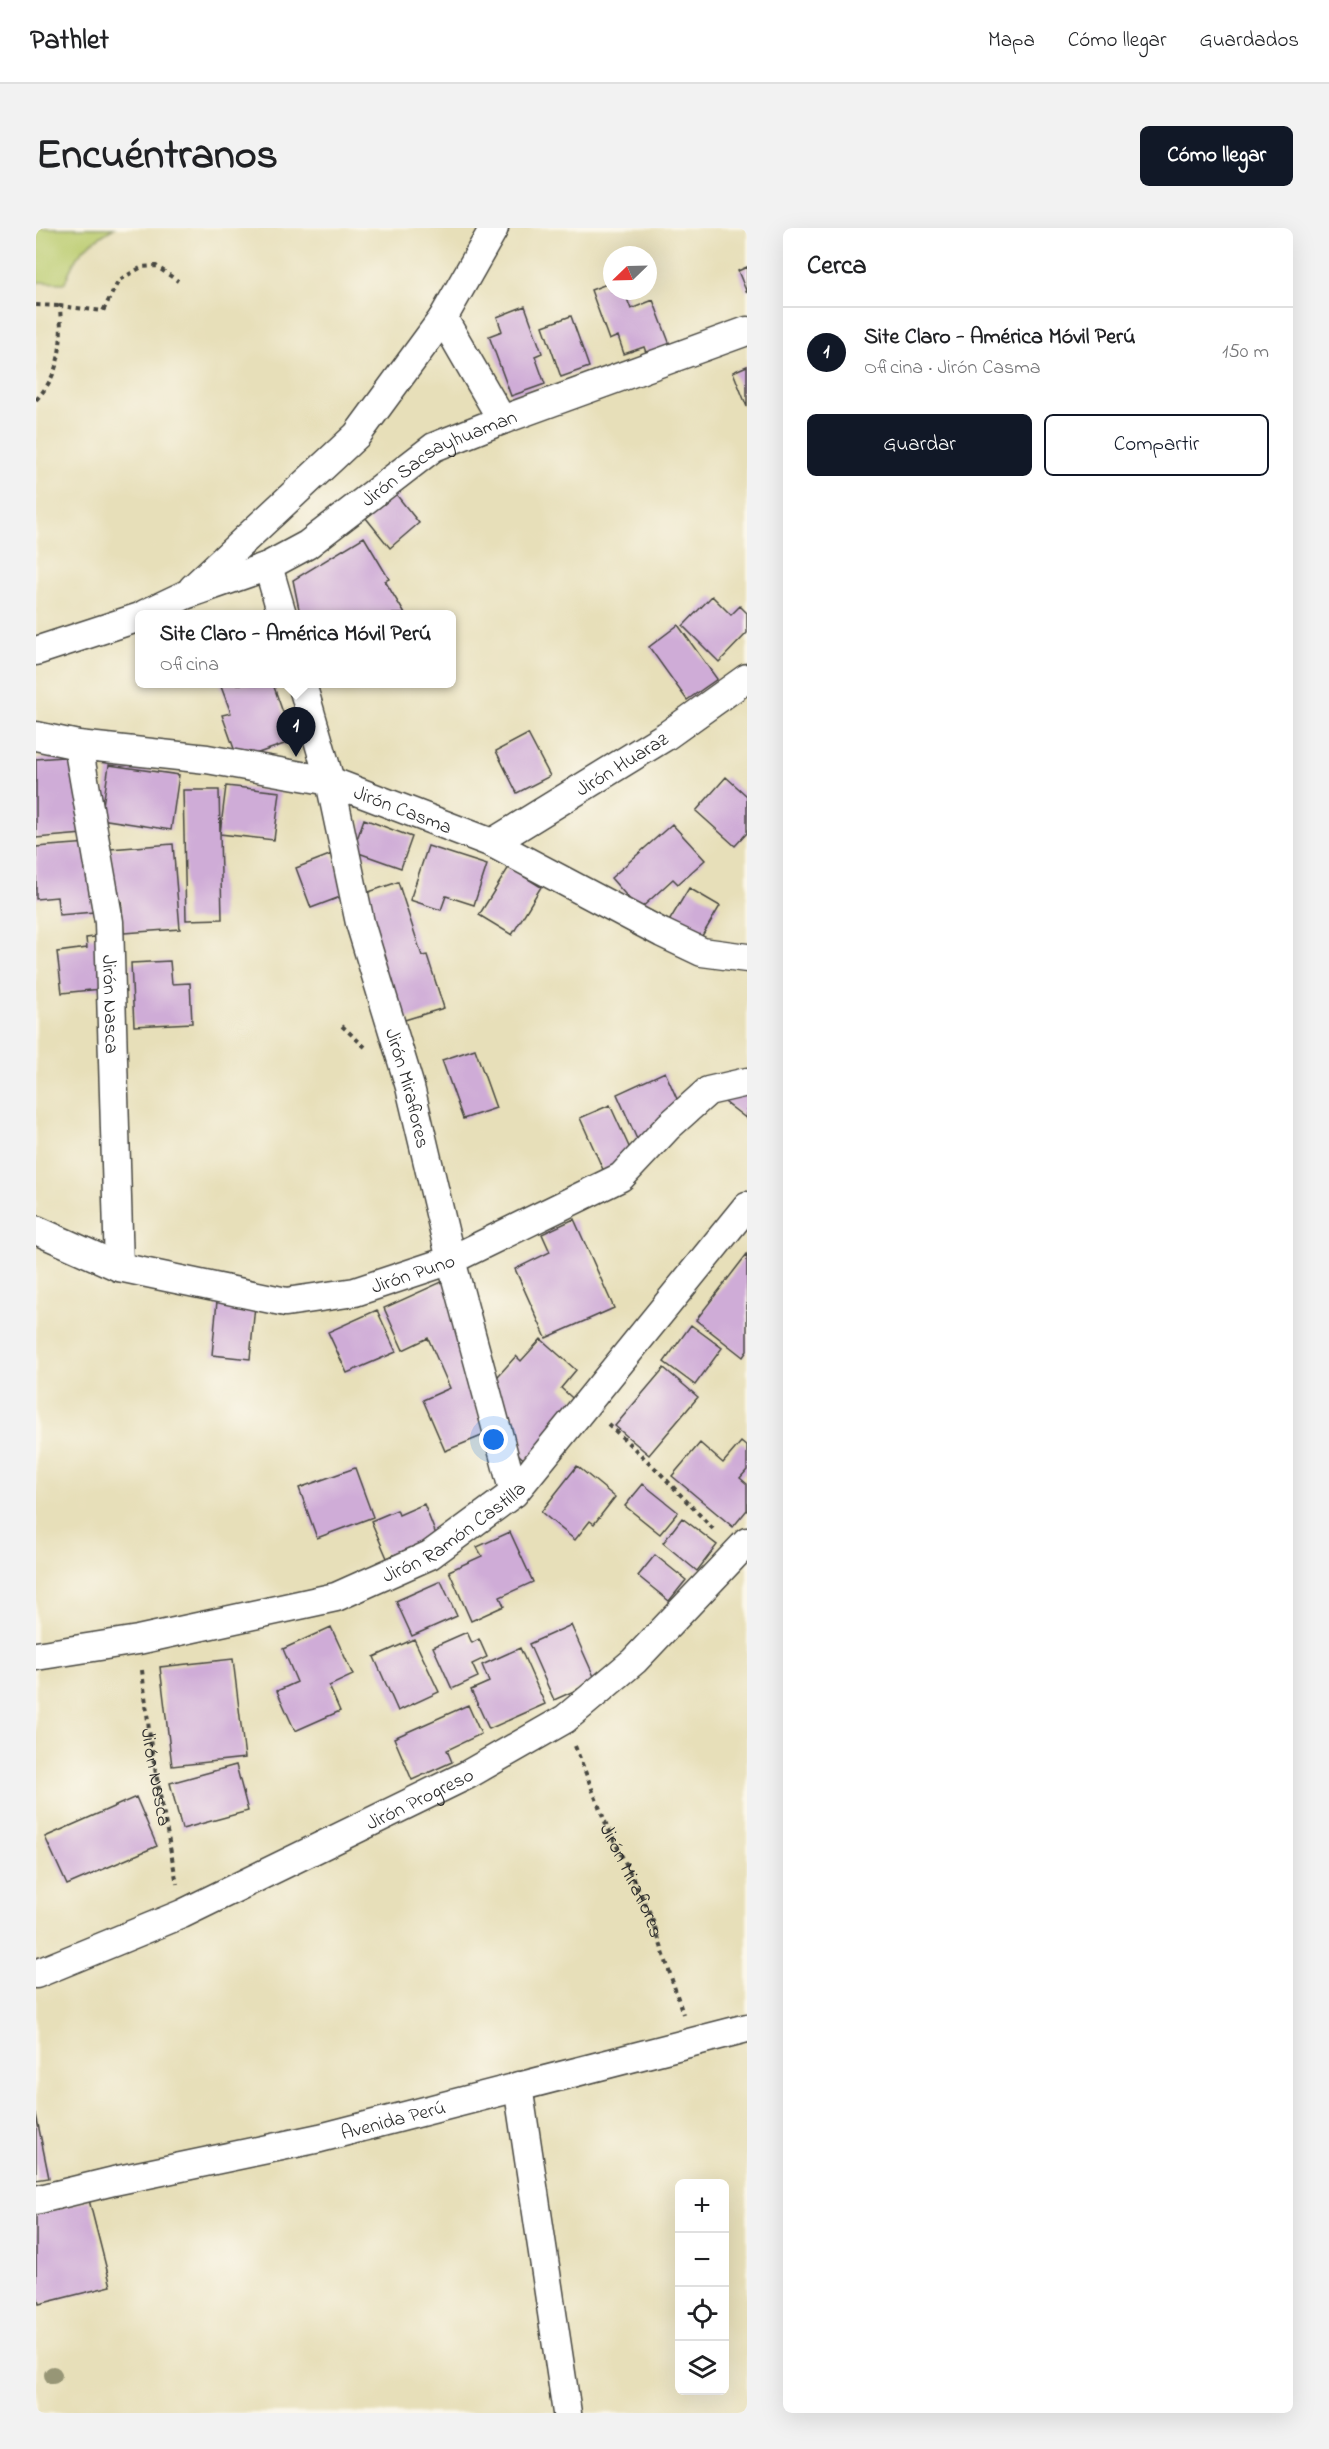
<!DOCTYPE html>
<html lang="es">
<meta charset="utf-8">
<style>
body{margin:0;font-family:"Indie Flower",sans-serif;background:#f2f2f2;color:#202124}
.controls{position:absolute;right:18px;bottom:18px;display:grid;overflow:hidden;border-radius:9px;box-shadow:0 6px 24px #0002}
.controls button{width:54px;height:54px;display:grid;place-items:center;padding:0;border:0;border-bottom:2px solid #e0e0e0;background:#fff;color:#202124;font:30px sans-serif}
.compass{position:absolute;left:567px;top:18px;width:54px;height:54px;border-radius:50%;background:#fff;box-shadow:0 6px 24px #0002;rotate:247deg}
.you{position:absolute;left:458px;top:1212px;width:21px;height:21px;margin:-15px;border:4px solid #fff;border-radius:50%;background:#1a73e8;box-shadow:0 0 0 9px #1a73e833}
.badge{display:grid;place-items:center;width:39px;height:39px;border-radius:50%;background:#111827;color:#fff;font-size:20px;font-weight:700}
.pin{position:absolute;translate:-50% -50px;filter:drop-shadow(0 2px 3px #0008)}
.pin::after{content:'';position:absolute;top:32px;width:21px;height:18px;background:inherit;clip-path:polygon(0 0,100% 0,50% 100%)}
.popup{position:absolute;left:99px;top:382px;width:321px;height:78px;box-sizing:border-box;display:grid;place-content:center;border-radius:9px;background:#fff;filter:drop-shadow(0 2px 4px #0005);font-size:20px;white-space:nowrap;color:#757577}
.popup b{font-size:22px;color:#202124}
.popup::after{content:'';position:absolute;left:50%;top:100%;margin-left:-12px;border:12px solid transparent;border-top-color:#fff}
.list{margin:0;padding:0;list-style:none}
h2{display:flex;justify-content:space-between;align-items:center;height:78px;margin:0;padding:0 24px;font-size:26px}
h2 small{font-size:20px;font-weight:400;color:#757577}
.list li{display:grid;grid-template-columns:39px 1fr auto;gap:18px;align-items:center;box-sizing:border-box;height:90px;padding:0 24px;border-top:2px solid #e0e0e0}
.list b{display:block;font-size:22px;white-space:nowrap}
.list p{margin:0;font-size:20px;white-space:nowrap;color:#757577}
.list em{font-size:20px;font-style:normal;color:#757577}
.actions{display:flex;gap:12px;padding:18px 24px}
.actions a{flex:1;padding:14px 0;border:2px solid #111827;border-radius:9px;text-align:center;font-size:21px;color:#111827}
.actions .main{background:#111827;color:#fff}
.icon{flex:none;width:33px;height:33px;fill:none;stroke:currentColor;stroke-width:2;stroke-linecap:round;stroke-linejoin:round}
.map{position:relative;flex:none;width:711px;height:2185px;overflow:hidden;border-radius:9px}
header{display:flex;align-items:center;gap:36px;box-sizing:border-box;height:84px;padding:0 30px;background:#fff;border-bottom:2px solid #e0e0e0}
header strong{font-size:28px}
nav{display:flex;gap:33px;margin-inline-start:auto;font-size:21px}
.intro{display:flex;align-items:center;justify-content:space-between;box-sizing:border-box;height:144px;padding:0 36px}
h1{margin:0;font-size:42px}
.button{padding:15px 27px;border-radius:9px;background:#111827;color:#fff;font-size:21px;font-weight:700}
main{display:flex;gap:36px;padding:0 36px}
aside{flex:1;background:#fff;border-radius:9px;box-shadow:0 6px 24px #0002}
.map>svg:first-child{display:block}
.green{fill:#bbcc6f;stroke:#737c4d;stroke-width:1.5}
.building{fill:#cfacd7}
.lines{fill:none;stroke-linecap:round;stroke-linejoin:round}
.street-casing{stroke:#474640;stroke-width:31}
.path{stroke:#474640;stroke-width:4;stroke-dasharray:4.5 4.5;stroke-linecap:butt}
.street{stroke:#fff;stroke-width:28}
.tree{fill:#979676}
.labels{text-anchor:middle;stroke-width:5;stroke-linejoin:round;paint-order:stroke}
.street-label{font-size:20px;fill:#2b2b2b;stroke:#fbf7ec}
</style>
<header>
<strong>Pathlet</strong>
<nav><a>Mapa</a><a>Cómo llegar</a><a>Guardados</a></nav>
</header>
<div class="intro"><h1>Encuéntranos</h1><a class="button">Cómo llegar</a></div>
<main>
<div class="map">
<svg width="711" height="2185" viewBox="0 0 711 2185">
<rect width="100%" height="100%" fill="#fbf7ec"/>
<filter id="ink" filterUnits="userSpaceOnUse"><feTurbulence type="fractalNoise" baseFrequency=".0167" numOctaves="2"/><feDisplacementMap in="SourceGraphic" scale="12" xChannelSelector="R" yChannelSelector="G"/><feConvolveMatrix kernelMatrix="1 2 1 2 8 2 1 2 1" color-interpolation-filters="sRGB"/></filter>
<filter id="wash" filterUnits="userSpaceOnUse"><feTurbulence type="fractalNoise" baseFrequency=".008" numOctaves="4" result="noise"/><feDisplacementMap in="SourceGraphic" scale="24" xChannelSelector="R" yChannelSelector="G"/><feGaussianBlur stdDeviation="1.35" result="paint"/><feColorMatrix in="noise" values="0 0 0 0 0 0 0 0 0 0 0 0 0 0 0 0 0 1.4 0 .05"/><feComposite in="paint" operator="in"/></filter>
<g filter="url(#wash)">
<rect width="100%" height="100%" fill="#e7dfb9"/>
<path class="green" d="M0,0H78C51,16 39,24 29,55L0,54Z"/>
<g id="blocks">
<path class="building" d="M711,39V65L702,43Z
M576,54V63H588L595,81L617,72L636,122L612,130L608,119L588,126L582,108L573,112L555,62Z
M489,78L506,125L499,128L509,156L475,168L453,108L466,103L461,89Z
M535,88L553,139L525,149L507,98Z
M711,138V179L697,144Z
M359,265L383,295L354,320L330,290Z
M328,309L353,351L349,353L369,386H264L257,352Z
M676,368L695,387L704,378L711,385V405L683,434L647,398Z
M642,397L681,451L651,472L613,419Z
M184,456H237L257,513L202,532L186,487L195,485Z
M492,506L514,548L481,565L460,523Z
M41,528L47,606L0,610V531Z
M73,537L143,547L135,602L65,591Z
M690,549L711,568V605L699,618L660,583Z
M190,558L244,564L238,612L184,606Z
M147,562H183L186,691L150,692Z
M328,591L376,609L365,640L317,623Z
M636,596L669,632L642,656L637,651L603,682L575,650Z
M53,615L58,684L23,687L21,669L0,671V619Z
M137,616L144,701L88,705L85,672H79L74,621Z
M392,618L451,637L438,677L410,668L405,682L374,672Z
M296,626L312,666L275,680L260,640Z
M473,639L505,659L476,707L443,687Z
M362,654L386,728L391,727L408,780L362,794L321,668Z
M653,660L684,678L663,713L632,695Z
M67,708L74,760L26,765L21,724L51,720L50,710Z
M134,733L136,756L154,755L156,795L98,798L95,735Z
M439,821L460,880L427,891L406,832Z
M629,844L645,880L604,918L581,866Z
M711,856V891L681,868Z
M574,877L599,932L569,946L544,890Z
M538,991L578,1080L510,1110L479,1041L514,1024L506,1006Z
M711,1026V1123L707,1129L660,1092Z
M410,1052L448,1207L409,1223L387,1172L414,1160L392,1110L367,1122L348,1080Z
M181,1073L219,1077L214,1131L176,1127Z
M341,1082L360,1124L311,1145L292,1104Z
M655,1097L686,1120L659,1157L628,1134Z
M505,1111L540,1142L525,1160L543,1176L491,1234L466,1212L454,1157L480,1128L485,1133Z
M628,1140L662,1169L613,1227L579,1198Z
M705,1214L711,1219V1242L704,1250L711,1256V1282L697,1299L636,1248L664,1215L687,1235Z
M541,1238L579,1269L558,1296L554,1293L539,1312L505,1284Z
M319,1240L337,1289L281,1310L263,1260Z
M607,1256L642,1284L624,1306L589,1278Z
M388,1276L401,1309L351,1330L335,1293L361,1282L363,1287Z
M646,1290L681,1317L661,1343L627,1315Z
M474,1304L497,1354L464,1369L468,1378L435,1393L413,1343L446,1328L441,1319Z
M619,1327L650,1352L633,1373L602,1348Z
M405,1353L421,1388L376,1408L360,1373Z
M535,1397L560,1453L518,1472L493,1416Z
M295,1399L317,1447L293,1458L304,1483L259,1503L241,1463L261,1454L247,1421Z
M431,1404L436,1415L443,1411L451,1429L436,1436L442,1449L416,1461L397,1419Z
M378,1411L403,1464L362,1483L338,1429Z
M484,1420L509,1476L453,1501L435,1462L453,1454L446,1437Z
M197,1431L209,1530L136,1538L124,1439Z
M432,1477L445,1506L411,1522L416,1534L376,1552L358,1510Z
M200,1537L212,1583L146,1601L134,1555Z
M100,1569L121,1618L31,1657L9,1609Z
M0,1886L13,1950L0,1952Z
M53,1972L75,2058L3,2076L0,2063V1986Z"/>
</g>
</g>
<g filter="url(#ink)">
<use href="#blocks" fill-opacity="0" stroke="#474640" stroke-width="1.5"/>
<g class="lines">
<defs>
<g id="street">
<path d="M458,0L407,90L466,192"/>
<path d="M232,338L246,386"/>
<path d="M157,360L321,207L407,90"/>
<path id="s3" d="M109,386L149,367L232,338L271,317L398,219L466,192L711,103"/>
<path d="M0,423L104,389"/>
<path id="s4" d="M266,456L294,553L324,695L374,859L415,1032L478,1265"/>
<path id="s5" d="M0,508L42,517L171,531L294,553L456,615L626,705L666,724L711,730"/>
<path id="s6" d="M42,517L73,694L83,1039"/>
<path id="s7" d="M456,615L630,508L711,450"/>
<path id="s8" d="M0,1002L83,1039L250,1074L319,1064L415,1032L585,949L633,898L672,863L711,854"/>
<path id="s9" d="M0,1428L102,1412L300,1369L394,1327L478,1265L711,978"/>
<path id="s10" d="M0,1746L146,1686L431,1547L529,1491L598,1433L711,1314"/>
<path d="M482,1858L531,2185"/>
<path id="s11" d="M0,1972L78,1953L284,1910L711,1800"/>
</g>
</defs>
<use href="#street" class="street-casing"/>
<g class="path">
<path d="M0,77L24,78"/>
<path d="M0,172C26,144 26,114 24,78L67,83L83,52L106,39L120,38L142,53"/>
<path d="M306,798L329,819"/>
<path d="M572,1196L621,1242L679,1303"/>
<path id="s1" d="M106,1442L115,1519L141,1656"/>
<path id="s2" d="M539,1518L570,1596L615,1687L647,1786"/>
</g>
<use href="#street" class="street"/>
</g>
<circle class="tree" cx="17" cy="2147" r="9"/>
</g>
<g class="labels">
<g class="street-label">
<text dy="7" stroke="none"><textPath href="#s3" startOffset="336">Jirón Sacsayhuaman</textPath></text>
<text dy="7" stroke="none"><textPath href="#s7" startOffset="152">Jirón Huaraz</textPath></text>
<text dy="7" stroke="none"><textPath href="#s5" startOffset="376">Jirón Casma</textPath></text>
<text dy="7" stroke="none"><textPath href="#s6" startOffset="262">Jirón Nasca</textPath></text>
<text dy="7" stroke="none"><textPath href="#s4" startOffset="418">Jirón Miraflores</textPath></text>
<text dy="7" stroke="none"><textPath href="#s8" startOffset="392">Jirón Puno</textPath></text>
<text dy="7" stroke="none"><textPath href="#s9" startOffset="441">Jirón Ramón Castilla</textPath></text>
<text dy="7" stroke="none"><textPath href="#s1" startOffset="108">Jirón Nasca</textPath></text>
<text dy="7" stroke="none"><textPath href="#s10" startOffset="422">Jirón Progreso</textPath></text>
<text dy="7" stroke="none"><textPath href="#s2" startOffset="146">Jirón Miraflores</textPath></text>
<text dy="7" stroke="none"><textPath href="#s11" startOffset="366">Avenida Perú</textPath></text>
</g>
</g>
</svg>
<div class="controls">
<button>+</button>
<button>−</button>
<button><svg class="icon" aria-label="locate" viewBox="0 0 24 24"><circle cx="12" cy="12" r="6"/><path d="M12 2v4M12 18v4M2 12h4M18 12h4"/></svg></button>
<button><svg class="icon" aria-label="layers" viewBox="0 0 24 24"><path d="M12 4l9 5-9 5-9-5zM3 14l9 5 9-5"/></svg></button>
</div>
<svg class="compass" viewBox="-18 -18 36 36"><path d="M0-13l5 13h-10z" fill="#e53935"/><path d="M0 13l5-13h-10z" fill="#757577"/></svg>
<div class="you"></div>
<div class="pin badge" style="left:260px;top:529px">1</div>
<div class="popup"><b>Site Claro - América Móvil Perú</b>Oficina</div>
</div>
<aside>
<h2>Cerca<small></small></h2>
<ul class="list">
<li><span class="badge">1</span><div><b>Site Claro - América Móvil Perú</b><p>Oficina · Jirón Casma</p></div><em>150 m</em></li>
</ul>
<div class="actions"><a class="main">Guardar</a><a>Compartir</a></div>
</aside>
</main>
